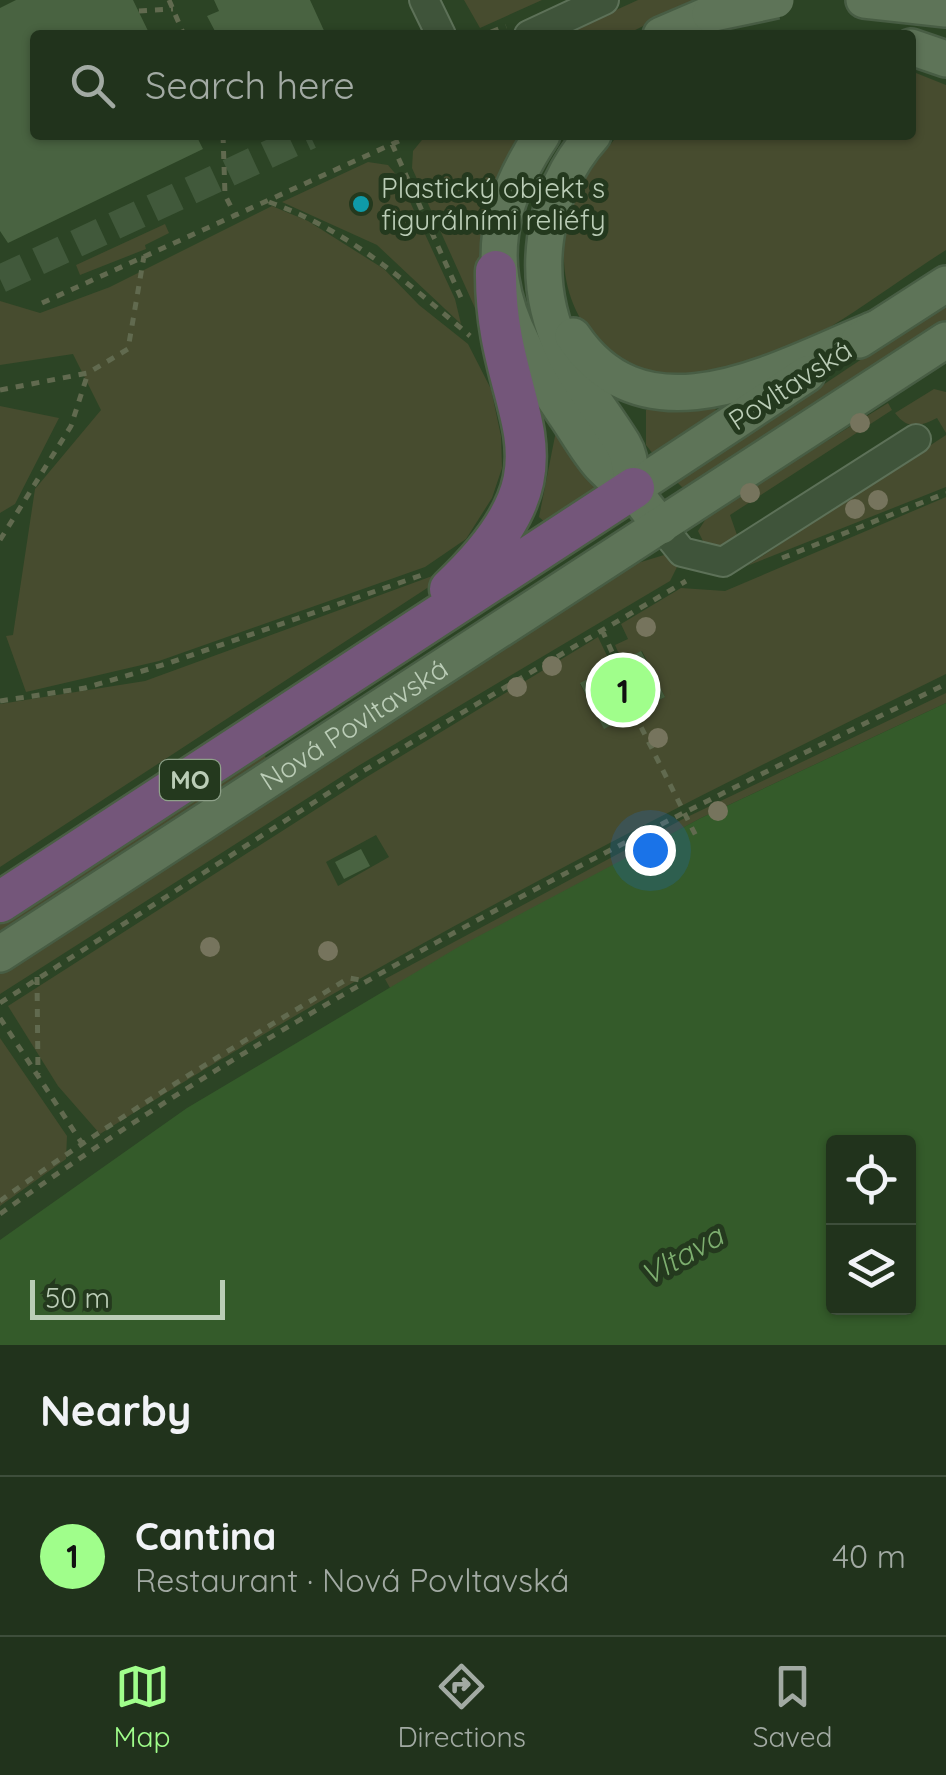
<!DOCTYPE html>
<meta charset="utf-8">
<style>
body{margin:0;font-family:Quicksand,sans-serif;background:#2d3f29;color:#f1f3f6}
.controls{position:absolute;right:30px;bottom:30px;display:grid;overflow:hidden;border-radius:10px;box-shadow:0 2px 8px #0004}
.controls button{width:90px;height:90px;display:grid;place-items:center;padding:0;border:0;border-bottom:2px solid #3e4e3b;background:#21331c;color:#f1f3f6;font:50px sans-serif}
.scale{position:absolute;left:30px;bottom:25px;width:195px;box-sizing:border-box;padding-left:10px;border:5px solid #bbcdb7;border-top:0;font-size:28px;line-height:35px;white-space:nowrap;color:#bbcdb7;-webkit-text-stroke:8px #24391e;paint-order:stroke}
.you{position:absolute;left:650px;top:850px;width:35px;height:35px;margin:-25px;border:8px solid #fff;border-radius:50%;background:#1a73e8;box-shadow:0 0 0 15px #1a73e833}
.badge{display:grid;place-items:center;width:65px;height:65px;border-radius:50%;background:#a0fe8b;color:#111;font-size:32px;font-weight:700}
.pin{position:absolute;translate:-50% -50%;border:5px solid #fff;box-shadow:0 2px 10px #0006}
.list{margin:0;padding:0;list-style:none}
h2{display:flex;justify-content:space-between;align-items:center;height:130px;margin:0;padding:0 40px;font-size:42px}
h2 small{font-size:32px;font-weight:400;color:#a2aaa3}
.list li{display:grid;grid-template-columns:65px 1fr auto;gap:30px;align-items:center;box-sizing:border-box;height:160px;padding:0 40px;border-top:2px solid #3e4e3b}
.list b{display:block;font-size:38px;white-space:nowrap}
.list p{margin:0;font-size:32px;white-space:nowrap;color:#a2aaa3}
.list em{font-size:32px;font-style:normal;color:#a2aaa3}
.icon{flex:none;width:55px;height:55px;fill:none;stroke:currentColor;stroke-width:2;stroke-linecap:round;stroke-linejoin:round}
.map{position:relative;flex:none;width:946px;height:1345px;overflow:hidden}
.search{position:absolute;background:#21331c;box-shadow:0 2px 8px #0004;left:30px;right:30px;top:30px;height:110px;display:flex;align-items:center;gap:25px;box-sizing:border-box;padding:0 35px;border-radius:10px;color:#a2aaa3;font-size:38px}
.sheet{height:290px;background:#21331c}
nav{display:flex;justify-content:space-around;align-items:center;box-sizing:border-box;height:140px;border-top:2px solid #3e4e3b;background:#21331c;font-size:28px;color:#a2aaa3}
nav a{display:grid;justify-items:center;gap:5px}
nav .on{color:#a0fe8b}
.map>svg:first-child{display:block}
.green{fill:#474c2f;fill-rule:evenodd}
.water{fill:#345b2a;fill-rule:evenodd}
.building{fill:#496341}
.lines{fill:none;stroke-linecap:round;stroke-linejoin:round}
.minor-tunnel{stroke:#41593b;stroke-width:28;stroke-dasharray:28 14;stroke-linecap:butt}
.minor-casing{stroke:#5d7158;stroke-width:32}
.major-casing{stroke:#485d44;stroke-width:40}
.highway-casing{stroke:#4a5e44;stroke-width:45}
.path{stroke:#616a4f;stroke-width:5;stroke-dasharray:8 8;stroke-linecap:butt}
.minor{stroke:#3f543a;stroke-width:28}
.major{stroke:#5e7458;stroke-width:35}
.highway{stroke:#74567a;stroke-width:40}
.major-bridge-casing{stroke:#485d44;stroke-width:40;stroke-linecap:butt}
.major-bridge{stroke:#5e7458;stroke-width:35}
.tree{fill:#76745d}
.culture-dot{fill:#0f9aa8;stroke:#24391e;stroke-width:4}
.labels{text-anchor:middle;stroke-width:10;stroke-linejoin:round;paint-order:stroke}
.shield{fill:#24391e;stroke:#8ea189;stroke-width:2.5}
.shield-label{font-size:25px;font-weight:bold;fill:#bbcdb7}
.poi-label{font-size:28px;fill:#bbcdb7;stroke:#24391e;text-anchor:start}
.street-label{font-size:28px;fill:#bbcdb7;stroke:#24391e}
.water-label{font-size:30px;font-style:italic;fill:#7dae6f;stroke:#24391e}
</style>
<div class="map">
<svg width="946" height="1345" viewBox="0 0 946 1345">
<rect width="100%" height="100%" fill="#2c4425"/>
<path class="green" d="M464,0H542L480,28Z
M638,0H696L625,35H561Z
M911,71L946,85V250C886,288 796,359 729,375C627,399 544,323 568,219C576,186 597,161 618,135H911Z
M426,135H524C478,212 475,261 493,348L412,168L413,151Z
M368,162L388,165L399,178L455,299L461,324L377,245L282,202Z
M272,206L308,221L384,269L419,305L468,344L491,389L501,436L502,468L492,498L466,539L425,567L159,661L26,692L6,636L13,635L35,489L101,410L73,354L0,365V301L40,313L110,287Z
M165,224L169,233L145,245L146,249L80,275L76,265Z
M946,303V322L694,485L682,487L677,482Z
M934,389L946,392V433L937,418C919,427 908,430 895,413Z
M888,403L892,410L730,515L737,535L726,548L706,547L698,531L709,514Z
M0,406L59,418L15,504L0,513Z
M653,406H713L716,410L714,417L653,454L646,445V410Z
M556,431L599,483V490L547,524L539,517Z
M946,435V487L747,566Z
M946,497V674C657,815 372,962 100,1134L58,1086L8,1006L365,778L598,637L612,666L580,684L604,728L665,697L642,651L622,661L615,645L628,639L621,624L681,588L725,591ZM376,835L389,857L338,886L326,862Z
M664,555L680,561L670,581L358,766L0,994V973L17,961L628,566Z
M435,575L441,579L0,867V704L145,681Z
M946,693V703L701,818L390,988L385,979L683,819Z
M262,752L269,762L0,935V920Z
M0,1038L67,1136L66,1159L0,1206Z"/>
<path class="water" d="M946,703V1345H0V1240L187,1108L460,946L701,818ZM834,1142H908V1308H834Z"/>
<path class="building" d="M16,0H133L150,35H35V135H196L203,149L8,243L0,231V8Z
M214,0H310L326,35H217L207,16L219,11Z
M641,651L665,697L604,729L580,683Z
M361,849L370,866L344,879L335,862Z"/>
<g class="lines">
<path class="minor-tunnel" d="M0,279L310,135"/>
<defs>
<path id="minor" d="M424,0L441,35
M529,35L604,0
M661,526L682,552L723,562L916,439"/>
<g id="major">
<path d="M864,0L946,9"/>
<path d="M661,35L710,14"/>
<path d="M911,47L946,59"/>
<path d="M542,135C469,245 497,315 567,417C586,445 601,478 634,488"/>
<path d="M593,135C540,195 529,280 564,352C580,385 604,413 623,444C632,459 629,472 634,488C639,501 653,515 661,526"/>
<path d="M573,336C648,447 781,367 875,329"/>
<path d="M859,340L946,284"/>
<path d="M634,488L807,374"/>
<path id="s1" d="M0,954L946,340"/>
</g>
<path id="highway" d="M450,589C589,458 494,418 496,271
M0,902L634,488"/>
</defs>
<use href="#minor" class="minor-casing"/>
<use href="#major" class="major-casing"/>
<use href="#highway" class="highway-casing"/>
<path class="path" d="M169,0L184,35
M139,11L173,9
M491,32L506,26
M223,135L225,195L235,215
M392,144L463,302
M269,202C348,230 407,282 470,336
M42,303L412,135
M0,390L88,373L128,349L144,256
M0,540L71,426L88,373
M782,558L946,493
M602,630L617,663
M0,701L85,688L166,664L422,575
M634,713L696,836
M37,977L38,1074
M0,1003L363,771L686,581
M0,1018L87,1151
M0,1201C112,1120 230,1049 349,978L366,981
M0,1214C295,1002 620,842 946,684"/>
<use href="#minor" class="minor"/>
<use href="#major" class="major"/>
<use href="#highway" class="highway"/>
<defs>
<path id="major-bridge" d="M710,14L776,0"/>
</defs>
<use href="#major-bridge" class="major-bridge-casing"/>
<use href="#major-bridge" class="major-bridge"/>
</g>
<g class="tree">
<circle cx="860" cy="423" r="10"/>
<circle cx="750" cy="493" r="10"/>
<circle cx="878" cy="500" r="10"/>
<circle cx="855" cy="509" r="10"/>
<circle cx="646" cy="627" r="10"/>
<circle cx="552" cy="666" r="10"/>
<circle cx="517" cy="687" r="10"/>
<circle cx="658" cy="738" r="10"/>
<circle cx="718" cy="811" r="10"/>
<circle cx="210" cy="947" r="10"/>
<circle cx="328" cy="951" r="10"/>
</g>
<circle class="culture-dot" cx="361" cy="204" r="10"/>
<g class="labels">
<rect class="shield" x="160" y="760" width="60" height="40" rx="8"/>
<g class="shield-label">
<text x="190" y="789">MO</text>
</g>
<g class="poi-label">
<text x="381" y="198">Plastický objekt s<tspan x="381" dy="32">figurálními reliéfy</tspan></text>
</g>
<g class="street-label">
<text transform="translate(790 385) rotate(-33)" y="10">Povltavská</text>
<text dy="10" stroke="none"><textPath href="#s1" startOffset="422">Nová Povltavská</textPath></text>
</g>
<g class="water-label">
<text transform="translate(682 1256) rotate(-30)" y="10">Vltava</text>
</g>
</g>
</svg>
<div class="controls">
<button><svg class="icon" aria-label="locate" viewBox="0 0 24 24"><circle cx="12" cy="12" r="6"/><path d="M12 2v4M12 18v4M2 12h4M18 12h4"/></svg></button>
<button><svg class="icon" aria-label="layers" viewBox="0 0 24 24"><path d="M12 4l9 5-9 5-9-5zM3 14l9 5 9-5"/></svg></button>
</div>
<div class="scale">50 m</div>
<div class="you"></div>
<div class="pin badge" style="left:623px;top:690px">1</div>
<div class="search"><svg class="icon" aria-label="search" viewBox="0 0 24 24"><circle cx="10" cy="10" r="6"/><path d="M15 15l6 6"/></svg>Search here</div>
</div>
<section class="sheet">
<h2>Nearby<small></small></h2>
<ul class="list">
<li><span class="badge">1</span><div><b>Cantina</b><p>Restaurant · Nová Povltavská</p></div><em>40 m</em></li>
</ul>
</section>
<nav>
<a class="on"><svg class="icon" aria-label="map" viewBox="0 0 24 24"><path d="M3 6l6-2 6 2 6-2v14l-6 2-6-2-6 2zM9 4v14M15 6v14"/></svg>Map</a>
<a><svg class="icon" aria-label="directions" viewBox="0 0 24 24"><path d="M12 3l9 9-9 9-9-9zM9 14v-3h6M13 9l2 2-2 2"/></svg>Directions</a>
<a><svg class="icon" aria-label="saved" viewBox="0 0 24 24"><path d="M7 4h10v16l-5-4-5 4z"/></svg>Saved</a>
</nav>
